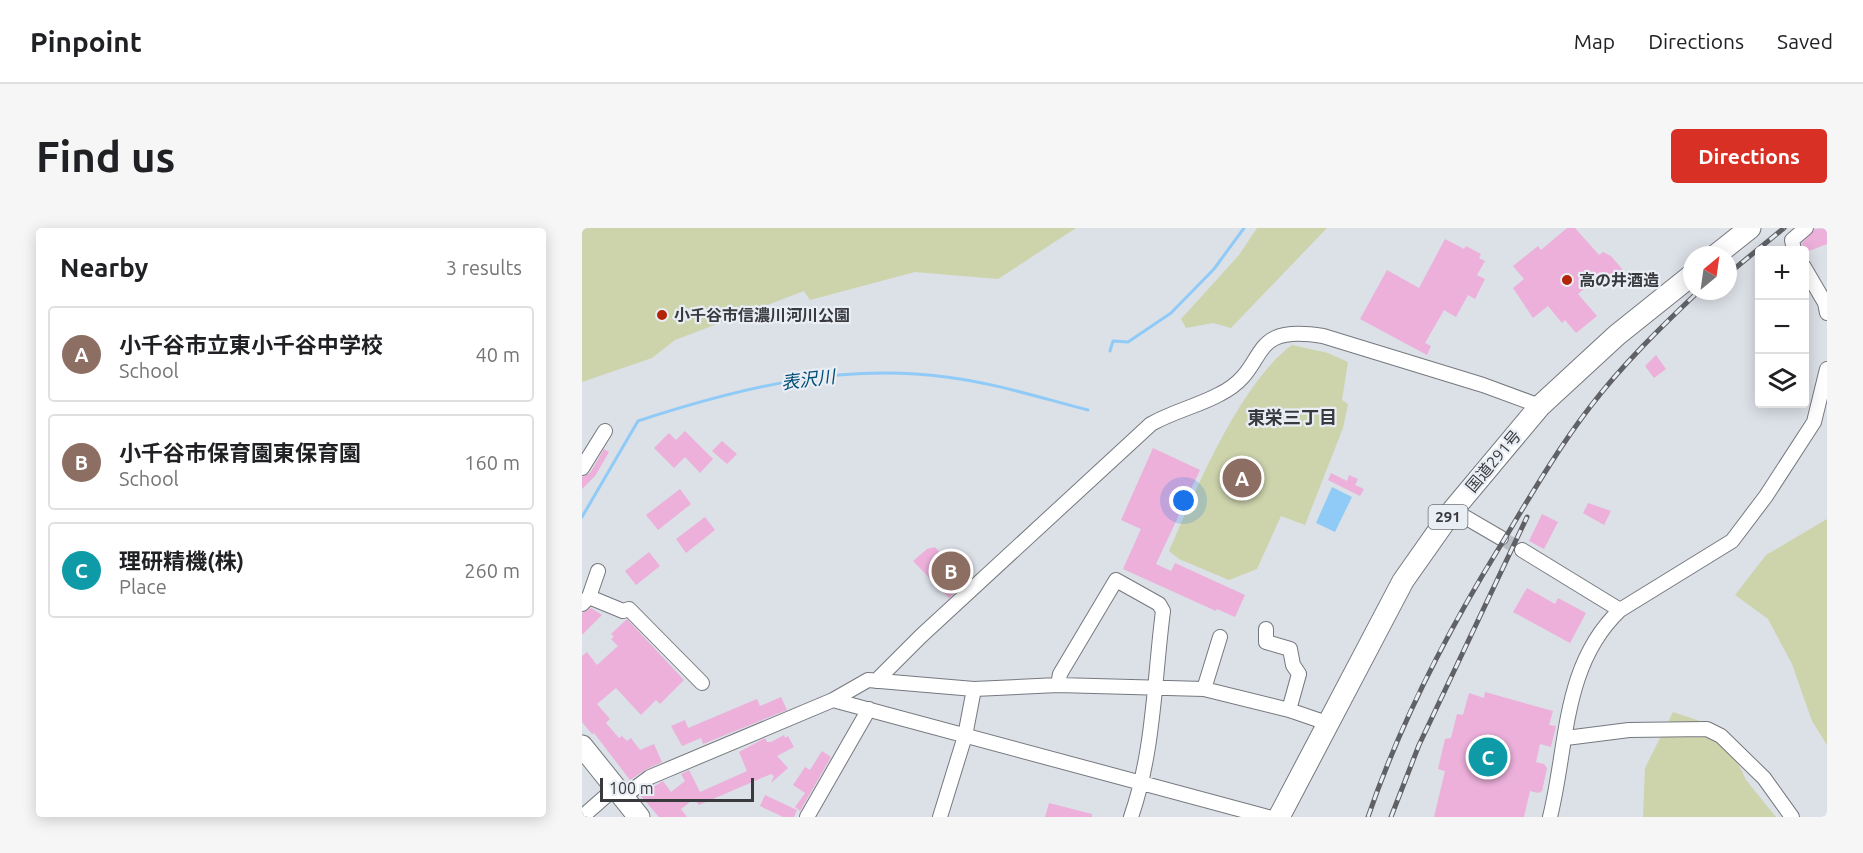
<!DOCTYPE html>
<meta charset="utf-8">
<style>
body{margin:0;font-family:Ubuntu,"Noto Sans JP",sans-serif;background:#f6f6f6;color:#202124}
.controls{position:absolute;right:18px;top:18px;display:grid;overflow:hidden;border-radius:6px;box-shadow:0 3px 15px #0003}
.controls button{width:54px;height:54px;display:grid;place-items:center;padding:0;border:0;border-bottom:2px solid #e0e0e0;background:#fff;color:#202124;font:30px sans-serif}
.compass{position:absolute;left:1101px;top:18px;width:54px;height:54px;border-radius:50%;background:#fff;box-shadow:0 3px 15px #0003;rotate:29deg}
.scale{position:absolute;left:18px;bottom:15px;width:154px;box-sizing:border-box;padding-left:6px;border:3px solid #393a3d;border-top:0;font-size:16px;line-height:21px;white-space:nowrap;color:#393a3d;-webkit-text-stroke:4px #e9edf4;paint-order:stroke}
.you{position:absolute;left:602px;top:273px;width:21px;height:21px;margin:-15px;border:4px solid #fff;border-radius:50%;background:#1a73e8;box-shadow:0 0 0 9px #1a73e833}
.badge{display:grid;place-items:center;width:39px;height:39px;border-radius:50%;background:#d93025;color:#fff;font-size:20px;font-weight:700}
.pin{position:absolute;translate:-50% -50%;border:3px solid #fff;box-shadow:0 2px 6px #0006}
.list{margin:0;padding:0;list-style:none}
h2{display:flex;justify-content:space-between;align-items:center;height:78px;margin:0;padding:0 24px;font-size:26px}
h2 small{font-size:20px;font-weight:400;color:#757577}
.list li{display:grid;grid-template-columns:39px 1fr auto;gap:18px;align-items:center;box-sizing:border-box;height:96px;margin:0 12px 12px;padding:0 12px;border:2px solid #e0e0e0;border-radius:6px}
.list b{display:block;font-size:22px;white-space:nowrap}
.list p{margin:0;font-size:20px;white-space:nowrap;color:#757577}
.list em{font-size:20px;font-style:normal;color:#757577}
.icon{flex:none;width:33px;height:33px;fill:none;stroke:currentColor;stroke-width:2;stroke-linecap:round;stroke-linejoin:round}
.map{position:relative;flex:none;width:1245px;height:589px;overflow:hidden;border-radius:6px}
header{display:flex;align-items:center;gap:36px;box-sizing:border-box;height:84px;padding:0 30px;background:#fff;border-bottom:2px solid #e0e0e0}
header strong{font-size:28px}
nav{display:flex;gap:33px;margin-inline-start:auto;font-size:21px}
.intro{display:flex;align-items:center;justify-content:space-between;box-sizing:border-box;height:144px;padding:0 36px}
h1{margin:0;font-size:42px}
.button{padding:15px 27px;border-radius:6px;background:#d93025;color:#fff;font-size:21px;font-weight:700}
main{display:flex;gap:36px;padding:0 36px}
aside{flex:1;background:#fff;border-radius:6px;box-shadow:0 3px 15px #0003}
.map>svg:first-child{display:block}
.green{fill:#cdd4ac}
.water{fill:#90cbf7}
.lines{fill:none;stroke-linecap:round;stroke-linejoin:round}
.stream{stroke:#90cbf7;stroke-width:3}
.building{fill:#ecb0da}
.minor-tunnel{stroke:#bbbfc5;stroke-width:14;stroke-dasharray:14 7;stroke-linecap:butt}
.minor-casing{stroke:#75797f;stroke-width:16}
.highway-casing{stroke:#75797f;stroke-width:23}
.minor{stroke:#fff;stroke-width:14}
.highway{stroke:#fff;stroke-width:21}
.rail-casing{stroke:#606165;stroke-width:5}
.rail{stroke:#e9edf4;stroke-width:3;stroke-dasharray:9;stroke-linecap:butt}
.poi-dot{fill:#b22506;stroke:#e9edf4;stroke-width:2}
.labels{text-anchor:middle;stroke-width:4.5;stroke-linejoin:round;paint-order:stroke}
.shield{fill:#e9edf4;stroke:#6e7074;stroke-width:1.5}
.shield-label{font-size:15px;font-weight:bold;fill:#393a3d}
.poi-label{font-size:16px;font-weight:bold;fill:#393a3d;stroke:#e9edf4;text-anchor:start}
.street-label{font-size:16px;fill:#393a3d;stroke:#e9edf4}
.water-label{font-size:18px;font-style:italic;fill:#004c75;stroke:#e9edf4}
.neighbourhood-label{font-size:18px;font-weight:bold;fill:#393a3d;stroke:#e9edf4}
</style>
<header>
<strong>Pinpoint</strong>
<nav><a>Map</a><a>Directions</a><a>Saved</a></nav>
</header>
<div class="intro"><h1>Find us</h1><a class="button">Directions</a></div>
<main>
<aside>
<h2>Nearby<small>3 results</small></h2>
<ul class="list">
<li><span class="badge" style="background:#8d6e63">A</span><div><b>小千谷市立東小千谷中学校</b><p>School</p></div><em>40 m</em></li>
<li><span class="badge" style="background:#8d6e63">B</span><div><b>小千谷市保育園東保育園</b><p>School</p></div><em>160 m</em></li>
<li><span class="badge" style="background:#0f9aa8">C</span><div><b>理研精機(株)</b><p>Place</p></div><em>260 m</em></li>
</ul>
</aside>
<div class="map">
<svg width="1245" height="589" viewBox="0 0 1245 589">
<rect width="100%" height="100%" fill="#dce0e7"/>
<path class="green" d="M0,0H494L416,51L333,44L228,72L222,63L93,112L70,130L0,154Z
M675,0H745L649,100L631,95L604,100L599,91L657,27Z
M710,117L746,125L766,134L760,172L766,176L761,200L723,297L699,288L675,341L647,352L597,331L587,323C613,263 658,155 710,117Z
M1245,291V517L1230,493L1210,436L1186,391L1153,367L1184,327Z
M1091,484L1139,500L1164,552L1194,589H1061L1063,540Z"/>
<path class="water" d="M750,259L770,269L753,304L734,295Z"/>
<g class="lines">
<path class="stream" d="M528,123L531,113L546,114L589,85L632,41L662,0
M0,289L56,193C157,160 258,135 364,149C413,155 459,170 506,182"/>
</g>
<path class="building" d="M985,0H993L1017,27L1021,24L1029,28L1041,42L1024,57L1017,48L996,66L1015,88L994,105L983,92L980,95L966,78L951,90L931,60L942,51L931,38L956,18L959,22Z
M1245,0V16L1222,25L1220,15L1233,1Z
M863,11L882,21L884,18L899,26L897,30L903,33L895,47L903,51L893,71L886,67L874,89L862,82L843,115L849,118L845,127L778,91L805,42L837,60Z
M1074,127L1084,141L1072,150L1063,138Z
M103,203L131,231L118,245L103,229L92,240L72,220L87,205L94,212Z
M140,213L155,226L145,236L130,223Z
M571,220L618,242L574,336L589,343L593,335L663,367L653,389L635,381L634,383L541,341L559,301L539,292Z
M22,221L27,224L13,248L0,261V249L8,245Z
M749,245L765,253L767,247L776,251L773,257L782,261L778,268L746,252Z
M98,261L109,276L76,302L64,287Z
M1006,275L1029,283L1022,297L1001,285Z
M960,286L976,294L962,321L947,313Z
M123,289L133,302L104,325L94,311Z
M353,319L384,354L367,370L331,333L345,321Z
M67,324L78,338L54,357L43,343Z
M945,360L973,376L976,370L1004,385L988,415L931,384Z
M9,380L20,387L0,407V385Z
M45,391L102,452L78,476L74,472L59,487L34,460L15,476L28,491L24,495L37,510L40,508L45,513L49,510L58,522L72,516L80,534L63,542L48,552L12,505L10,506L0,494V428L5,424L15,437L36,418L29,411L32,409L29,406Z
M903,464L971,483L967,497L974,498L969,519L958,516L954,534L962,536L965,540L960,563L956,565L948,563L942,589H852L863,543L856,541L863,511L869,510L875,486L881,487L887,465L902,470Z
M199,469L205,482L121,516L119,510L100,518L89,498L103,492L106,500L175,471L178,478Z
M202,507L203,510L206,508L212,519L195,528L206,540L189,555L192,548L189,546L117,577L112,571L99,581L105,589H77L58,567L81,553L89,564L103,553L99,546L107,542L118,564L165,543L157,524L183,510L185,514H189Z
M240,523L249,529L218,583L213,579L223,565L211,557L223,539L228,542Z
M183,567L215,582L212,589H201L178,578Z
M467,575L510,586V589H463Z"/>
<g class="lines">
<path class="minor-tunnel" d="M919,310L940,322"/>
<defs>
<path id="minor" d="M1212,22L1210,12L1224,0
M1222,39L1243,75L1245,85
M0,240L23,203
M871,282L919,310
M940,322L1038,382
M7,369L41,383L47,381L120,455
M0,376L7,369L16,343
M684,401V414L708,421L711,437L717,446L707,482
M294,453L339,408L569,196C592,183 616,178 638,166C690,140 661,95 741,108L901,157L958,178
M476,457L478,446L534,352L577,376L581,383C572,453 572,523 549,589
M622,461L638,409
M251,472L686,589
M984,510L1047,502L1125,501L1139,508L1182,550L1210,589
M41,569L68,549L251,472L286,452L392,461L476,457L622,461L707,482L745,495
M0,589L33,560
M225,589L287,481
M358,589L383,508L392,461
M968,589C986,517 980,437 1038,382L1150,313L1184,268L1232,194L1245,141"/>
<path id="highway" d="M1134,27L1168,0
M0,518L57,589
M697,589L821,353L871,282L958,178L1035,107L1110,47"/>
</defs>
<use href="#minor" class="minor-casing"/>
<use href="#highway" class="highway-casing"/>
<use href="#minor" class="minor"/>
<use href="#highway" class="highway"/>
<defs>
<path id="rail" d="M1146,46L1202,0
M786,589C819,493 864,406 917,320C946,272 974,223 1008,179C1040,137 1079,99 1117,63
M809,589L837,517L945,289"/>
</defs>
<use href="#rail" class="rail-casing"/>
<use href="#rail" class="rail"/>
</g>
<g class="poi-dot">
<circle cx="985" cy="52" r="6"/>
<circle cx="80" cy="87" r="6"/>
</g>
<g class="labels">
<rect class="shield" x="846.5" y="277" width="39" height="24" rx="4.5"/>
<g class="shield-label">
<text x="866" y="294">291</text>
</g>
<g class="poi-label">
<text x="997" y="58">高の井酒造</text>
<text x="92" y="93">小千谷市信濃川河川公園</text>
</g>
<g class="street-label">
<text transform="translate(911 233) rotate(-50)" y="6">国道291号</text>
</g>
<g class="water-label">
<text transform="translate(226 152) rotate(-7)" y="6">表沢川</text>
</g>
<g class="neighbourhood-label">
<text x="710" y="196">東栄三丁目</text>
</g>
</g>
</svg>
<div class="controls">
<button>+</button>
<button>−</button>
<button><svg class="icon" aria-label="layers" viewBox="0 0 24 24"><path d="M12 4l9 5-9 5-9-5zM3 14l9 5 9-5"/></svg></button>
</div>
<svg class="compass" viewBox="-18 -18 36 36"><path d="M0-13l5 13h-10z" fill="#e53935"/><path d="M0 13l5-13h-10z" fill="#757577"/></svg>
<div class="scale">100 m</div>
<div class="you"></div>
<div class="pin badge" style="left:660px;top:250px;background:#8d6e63">A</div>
<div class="pin badge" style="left:369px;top:343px;background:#8d6e63">B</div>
<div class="pin badge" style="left:906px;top:529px;background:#0f9aa8">C</div>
</div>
</main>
